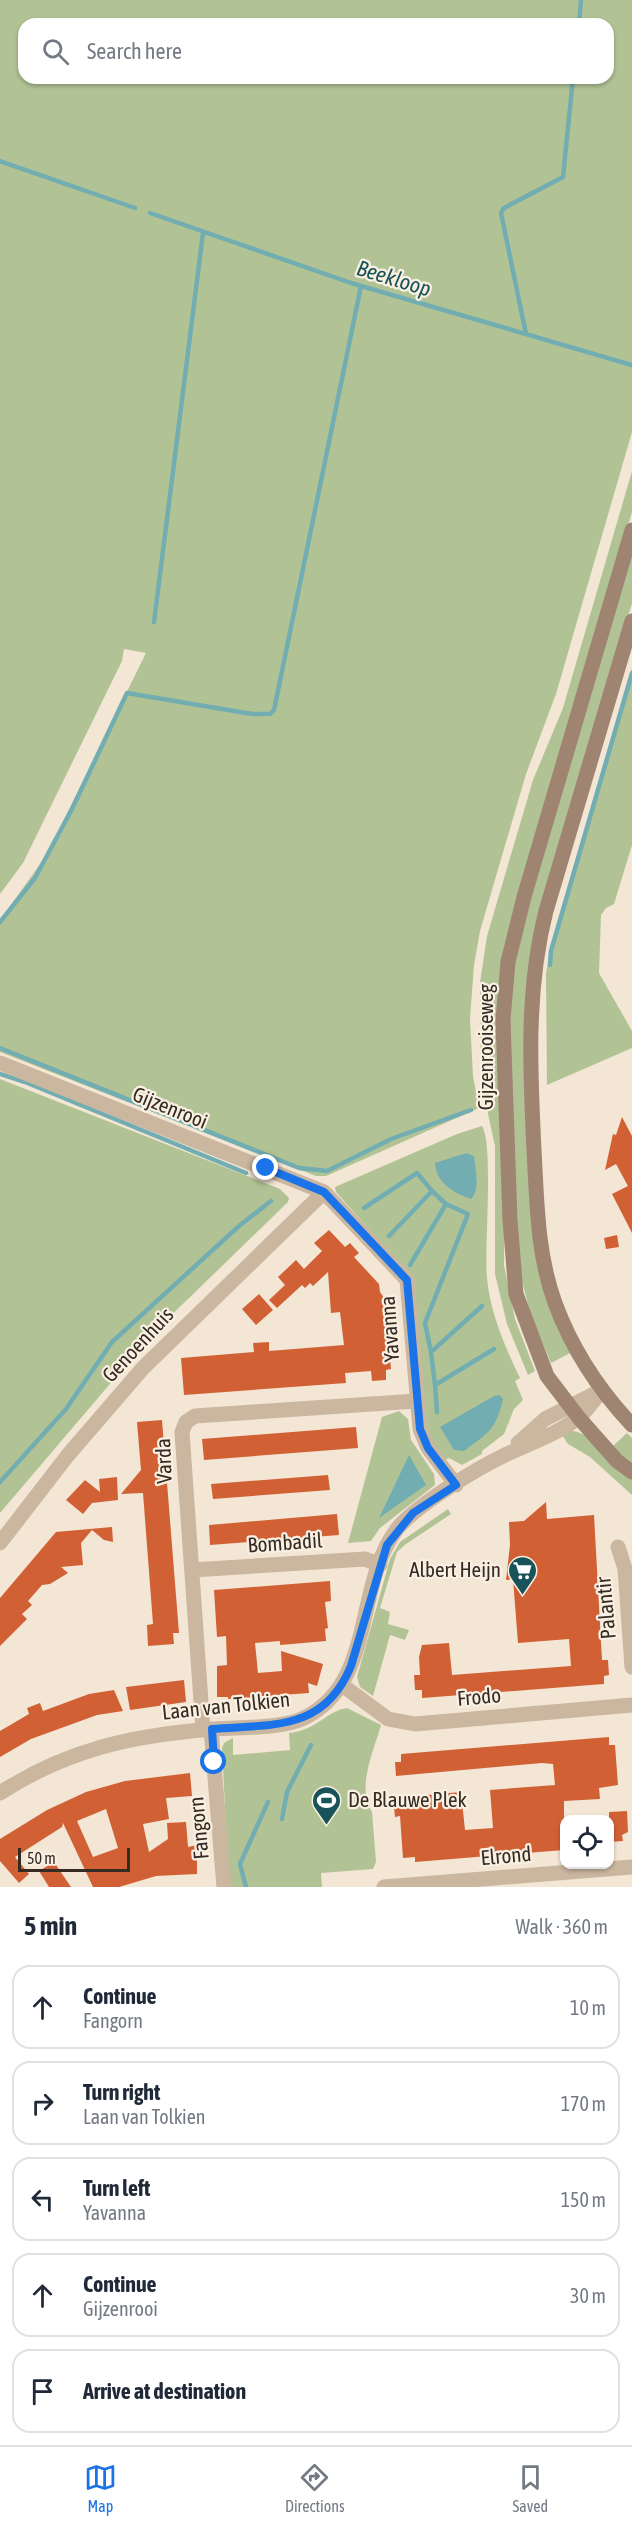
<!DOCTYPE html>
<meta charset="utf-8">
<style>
body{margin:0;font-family:"Asap Condensed",sans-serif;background:#f2f2f3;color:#1f2937}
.controls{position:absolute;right:18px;bottom:18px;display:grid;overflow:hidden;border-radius:12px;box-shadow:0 2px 4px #0004}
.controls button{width:54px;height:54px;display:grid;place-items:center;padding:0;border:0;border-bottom:2px solid #e0e1e3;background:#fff;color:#1f2937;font:30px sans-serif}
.scale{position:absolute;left:18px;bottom:15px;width:112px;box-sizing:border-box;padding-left:6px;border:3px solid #352a24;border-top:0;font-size:16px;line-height:21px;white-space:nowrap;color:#352a24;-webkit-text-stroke:4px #faf0e2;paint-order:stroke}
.stop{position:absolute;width:18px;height:18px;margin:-14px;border:4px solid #1a73e8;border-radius:50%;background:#fff}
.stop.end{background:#1a73e8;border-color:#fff;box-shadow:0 2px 6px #0008}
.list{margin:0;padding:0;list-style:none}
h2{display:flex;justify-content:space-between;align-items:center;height:78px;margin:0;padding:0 24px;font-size:26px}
h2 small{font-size:20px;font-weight:400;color:#747a83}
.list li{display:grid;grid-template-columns:39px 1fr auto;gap:18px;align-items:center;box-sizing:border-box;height:84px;margin:0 12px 12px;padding:0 12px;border:2px solid #e0e1e3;border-radius:18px}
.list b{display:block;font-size:22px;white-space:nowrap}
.list p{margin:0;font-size:20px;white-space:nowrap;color:#747a83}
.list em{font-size:20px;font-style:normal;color:#747a83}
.icon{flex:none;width:33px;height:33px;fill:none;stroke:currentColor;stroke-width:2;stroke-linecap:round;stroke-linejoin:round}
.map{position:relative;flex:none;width:632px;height:1887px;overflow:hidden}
.search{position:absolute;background:#fff;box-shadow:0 2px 4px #0004;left:18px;right:18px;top:18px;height:66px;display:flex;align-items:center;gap:15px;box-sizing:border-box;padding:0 21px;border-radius:18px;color:#747a83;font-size:22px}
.sheet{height:558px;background:#fff}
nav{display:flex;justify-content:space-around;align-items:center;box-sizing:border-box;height:84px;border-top:2px solid #e0e1e3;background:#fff;font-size:16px;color:#747a83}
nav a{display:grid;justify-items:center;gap:3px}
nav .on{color:#1a73e8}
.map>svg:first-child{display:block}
.green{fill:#b1c394;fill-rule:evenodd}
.water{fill:#72adb2}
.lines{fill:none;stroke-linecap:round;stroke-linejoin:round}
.stream{stroke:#72adb2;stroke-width:4.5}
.building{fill:#d16135;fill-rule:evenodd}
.street{stroke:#cbb6a0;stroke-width:15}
.secondary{stroke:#9f8472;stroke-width:15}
.route{stroke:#1a73e8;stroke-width:8}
.labels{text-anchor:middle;stroke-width:4.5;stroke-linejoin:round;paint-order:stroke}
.street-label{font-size:21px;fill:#352a24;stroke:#faf0e2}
.poi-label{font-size:21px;fill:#352a24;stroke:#faf0e2;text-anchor:end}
.water-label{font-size:22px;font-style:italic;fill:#175359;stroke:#faf0e2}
</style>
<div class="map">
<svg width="632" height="1887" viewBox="0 0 632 1887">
<rect width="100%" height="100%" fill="#f3e6d5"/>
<path class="green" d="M0,0H632V432L556,694L526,774L480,931L474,965L470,1019L473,1076L479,1108L326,1176H316L0,1052V920L46,856L146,653L124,649L122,661L23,863L0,894ZM24,24H608V78H24Z
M632,471V512L506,943L504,1265L515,1319L535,1371L528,1375L507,1324L495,1274V1146L481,1082L480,983L487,936L533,780L563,708Z
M632,547V603L543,908L531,1208L572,1352L551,1363L531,1316L522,1281L518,1244L508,1019L517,940Z
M632,668V845L614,904L606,908L601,915L599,973L632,1031V1048L547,1085L546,973L551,949Z
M0,1079L280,1189L289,1198L288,1202L155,1331L0,1513Z
M482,1126C494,1145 484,1248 487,1278C490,1312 505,1347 520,1378L515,1381L523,1400L514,1409L504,1434L482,1451V1454L462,1465L449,1458L445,1460L428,1436L411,1276L336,1192L335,1187L457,1134ZM465,1153L477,1179L454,1158Z
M399,1411L408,1419L411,1440L434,1474L435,1485L380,1528L371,1541L348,1543L382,1417Z
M568,1430C593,1432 614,1461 632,1477V1495L590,1457L568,1444L560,1432Z
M627,1433L632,1438V1466L612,1447Z
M448,1509L451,1514L406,1544L397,1552L380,1608L390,1612L388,1624L409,1630L405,1640L390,1635L373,1696L360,1687L357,1677L390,1559L400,1542Z
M347,1708L381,1725C374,1750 356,1788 372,1812L376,1862L373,1869L321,1873L322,1887H229L222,1748L224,1743L233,1738V1755L290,1750L289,1733C318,1730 326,1711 347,1708Z"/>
<path class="water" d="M466,1153L474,1156C475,1170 481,1188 471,1199C454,1193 436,1183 435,1163Z
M500,1395L503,1399C496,1430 488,1433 464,1451L454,1450L440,1427L494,1396Z
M409,1455L426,1485L379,1518Z"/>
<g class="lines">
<path class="stream" d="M579,24L581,0
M0,161L135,208
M150,213L351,283L632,365
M526,334L501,213L504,208L563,177L573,78
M154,622L203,233
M0,922L35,878L72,809L127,693L252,714H270L274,710L361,286
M550,965L551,951L632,673
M0,1048L299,1168L327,1171L391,1139L471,1110
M0,1074L25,1082L246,1173
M364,1208L417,1173L432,1191
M389,1236L432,1191L446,1204
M410,1265L446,1204L468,1214L425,1323L431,1352
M435,1385L431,1352L482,1306
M437,1412L435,1385L494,1349
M0,1482L66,1409L112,1342L239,1226L271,1201
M282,1819L287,1792L311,1745
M246,1887L240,1864L268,1802"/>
</g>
<path class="building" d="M622,1117L632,1136V1233L612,1194L628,1186L616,1164L605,1170L613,1134L616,1135Z
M329,1230L345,1247L350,1243L359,1253L354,1257L379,1284L380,1292L385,1299L391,1369L386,1370V1380L372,1381L371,1371L345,1373L346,1383L184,1395L181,1358L254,1352L253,1343L269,1342V1351L344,1345L340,1312L331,1313L328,1272L313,1286L310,1283L305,1288L302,1285L277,1308L269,1300L285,1285L278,1277L296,1260L304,1269L322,1251L314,1243Z
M617,1235L619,1247L606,1249L604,1238Z
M259,1294L273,1310L256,1325L242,1309Z
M162,1420L179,1633H173L174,1644L148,1646L147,1625L153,1624L143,1493L121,1494L141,1470L137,1422Z
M356,1427L358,1448L204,1460L202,1439Z
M328,1475L330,1490L213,1499L211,1484Z
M117,1477L118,1500L92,1503L83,1514L66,1500L85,1480L100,1492L99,1479Z
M546,1502L547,1519L594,1515L602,1660H608L609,1675L604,1676V1684L422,1698V1690H415L414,1675H420L419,1657L422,1645L449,1643L452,1675L571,1666L569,1639L518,1643L513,1579L506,1580L510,1545L509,1522L524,1521Z
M337,1514L339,1535L210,1545L209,1525Z
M112,1527L113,1542L104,1540L92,1530L81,1543L83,1565L61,1567L68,1573L50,1584L42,1585L28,1601L32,1605L22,1614L27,1619L0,1646V1598L56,1532Z
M330,1581L331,1601L325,1602L328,1628L325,1629L326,1641L280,1645V1641L255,1643L258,1673L282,1671L281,1651L323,1664L317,1686L308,1683L309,1693L228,1699V1697H217V1666L227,1665L226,1636L217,1637L214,1590Z
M184,1680L186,1702L130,1710L126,1687Z
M114,1690L123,1711L97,1715L31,1739L0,1757V1731L29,1714L27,1708L40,1703L43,1711L89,1694Z
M609,1737V1745H615L618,1785L599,1788L600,1799L564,1801V1850L415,1862V1857L403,1858L400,1816L395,1817L393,1798L461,1792L465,1830L493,1828L490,1790L555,1785L553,1764L542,1763L396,1776L395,1762H401V1754Z
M190,1773L192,1796L166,1798L169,1819L143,1824L149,1852L168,1839L167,1823L186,1822L188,1847L197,1845V1874L156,1876L119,1887H93L63,1823L62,1827L15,1857L29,1874L19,1883L0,1861V1839L47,1810L86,1792L125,1781ZM106,1809L118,1848L93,1857L77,1821Z
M627,1811L628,1832L622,1835L623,1841L609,1842V1812Z
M54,1862L71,1887H49L39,1871Z"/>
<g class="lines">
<path class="street" d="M0,1063L324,1192L407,1280L420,1429L428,1448L456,1485
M518,1443L545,1419L598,1392
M0,1543L68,1455L143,1368L324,1192
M618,1547L625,1569L632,1667
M192,1570L365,1559L380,1565
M342,1685L388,1719L415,1724L632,1705
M211,1729L224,1887
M203,1730L182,1432L186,1422L195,1416L416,1401
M0,1793C68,1749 134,1735 214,1729C240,1727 281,1729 304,1718C376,1683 354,1585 397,1529C416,1505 478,1468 505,1455C529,1444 557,1434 578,1418C587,1411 594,1399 602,1391
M384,1887L632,1867"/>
<path class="secondary" d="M632,530L524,897L508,962L503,1020L510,1220L516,1294L547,1376L579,1418L617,1461L632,1472
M632,621L546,911C526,990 530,1069 534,1150C537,1202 537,1254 555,1303C572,1349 598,1389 632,1425"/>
</g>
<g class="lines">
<path class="route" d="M214,1762L212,1729C271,1724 324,1732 351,1666L387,1545L413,1513L456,1485L428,1448L420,1429L407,1280L324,1192L266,1168"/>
</g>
<defs>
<symbol id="supermarket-pin" viewBox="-11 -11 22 30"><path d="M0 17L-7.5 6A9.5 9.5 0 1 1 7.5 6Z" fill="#175359" stroke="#faf0e2"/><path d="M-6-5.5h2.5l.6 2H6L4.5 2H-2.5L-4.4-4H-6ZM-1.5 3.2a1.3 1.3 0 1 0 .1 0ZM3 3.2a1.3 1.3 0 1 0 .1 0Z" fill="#fff"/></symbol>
<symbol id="stadium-pin" viewBox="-11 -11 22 30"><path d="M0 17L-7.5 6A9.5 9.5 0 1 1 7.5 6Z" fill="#175359" stroke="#faf0e2"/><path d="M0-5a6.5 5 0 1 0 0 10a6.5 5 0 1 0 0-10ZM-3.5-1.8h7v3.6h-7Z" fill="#fff"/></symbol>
</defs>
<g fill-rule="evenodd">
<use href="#supermarket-pin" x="506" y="1554" width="33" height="45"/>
<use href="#stadium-pin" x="310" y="1784" width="33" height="45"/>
</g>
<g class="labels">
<g class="street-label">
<text transform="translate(486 1047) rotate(-90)" y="7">Gijzenrooiseweg</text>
<text transform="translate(170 1108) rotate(22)" y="7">Gijzenrooi</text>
<text transform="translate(390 1329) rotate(-94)" y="7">Yavanna</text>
<text transform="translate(138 1345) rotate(-47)" y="7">Genoenhuis</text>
<text transform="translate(164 1461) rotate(-92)" y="7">Varda</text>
<text transform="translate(285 1543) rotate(-4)" y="7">Bombadil</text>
<text transform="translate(606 1608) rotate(-95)" y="7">Palantir</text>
<text transform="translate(479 1697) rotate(-5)" y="7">Frodo</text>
<text transform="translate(226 1706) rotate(-6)" y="7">Laan van Tolkien</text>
<text transform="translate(199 1828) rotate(-95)" y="7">Fangorn</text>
<text transform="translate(506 1856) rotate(-5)" y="7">Elrond</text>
</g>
<g class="poi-label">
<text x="501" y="1577">Albert Heijn</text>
<text x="348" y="1807" text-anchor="start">De Blauwe Plek</text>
</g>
<g class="water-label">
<text transform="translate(394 278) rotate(17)" y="8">Beekloop</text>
</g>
</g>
</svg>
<div class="controls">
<button><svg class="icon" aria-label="locate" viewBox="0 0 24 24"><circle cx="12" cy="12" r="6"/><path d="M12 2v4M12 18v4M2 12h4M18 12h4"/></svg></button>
</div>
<div class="scale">50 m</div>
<div class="stop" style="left:214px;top:1762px"></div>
<div class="stop end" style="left:266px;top:1168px"></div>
<div class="search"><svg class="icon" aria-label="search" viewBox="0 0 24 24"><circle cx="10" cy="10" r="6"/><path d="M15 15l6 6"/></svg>Search here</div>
</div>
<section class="sheet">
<h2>5 min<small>Walk · 360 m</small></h2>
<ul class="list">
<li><svg class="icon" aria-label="ahead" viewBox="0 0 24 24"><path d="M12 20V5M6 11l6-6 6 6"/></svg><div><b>Continue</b><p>Fangorn</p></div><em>10 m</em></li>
<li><svg class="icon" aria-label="right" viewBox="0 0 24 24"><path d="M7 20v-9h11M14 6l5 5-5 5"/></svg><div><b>Turn right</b><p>Laan van Tolkien</p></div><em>170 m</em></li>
<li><svg class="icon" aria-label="left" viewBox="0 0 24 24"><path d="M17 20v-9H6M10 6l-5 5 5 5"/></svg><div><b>Turn left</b><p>Yavanna</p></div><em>150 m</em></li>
<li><svg class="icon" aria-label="ahead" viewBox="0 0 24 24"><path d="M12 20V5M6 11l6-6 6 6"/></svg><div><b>Continue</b><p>Gijzenrooi</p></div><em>30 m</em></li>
<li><svg class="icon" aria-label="arrive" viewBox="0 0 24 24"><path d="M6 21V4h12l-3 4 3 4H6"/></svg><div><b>Arrive at destination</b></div></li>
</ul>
</section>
<nav>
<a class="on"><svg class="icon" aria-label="map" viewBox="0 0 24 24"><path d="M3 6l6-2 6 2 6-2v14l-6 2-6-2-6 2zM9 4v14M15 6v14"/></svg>Map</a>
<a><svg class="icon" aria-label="directions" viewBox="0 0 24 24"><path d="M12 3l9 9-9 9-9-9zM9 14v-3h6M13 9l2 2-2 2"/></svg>Directions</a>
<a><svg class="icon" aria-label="saved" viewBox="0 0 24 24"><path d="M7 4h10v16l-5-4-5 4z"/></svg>Saved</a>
</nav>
